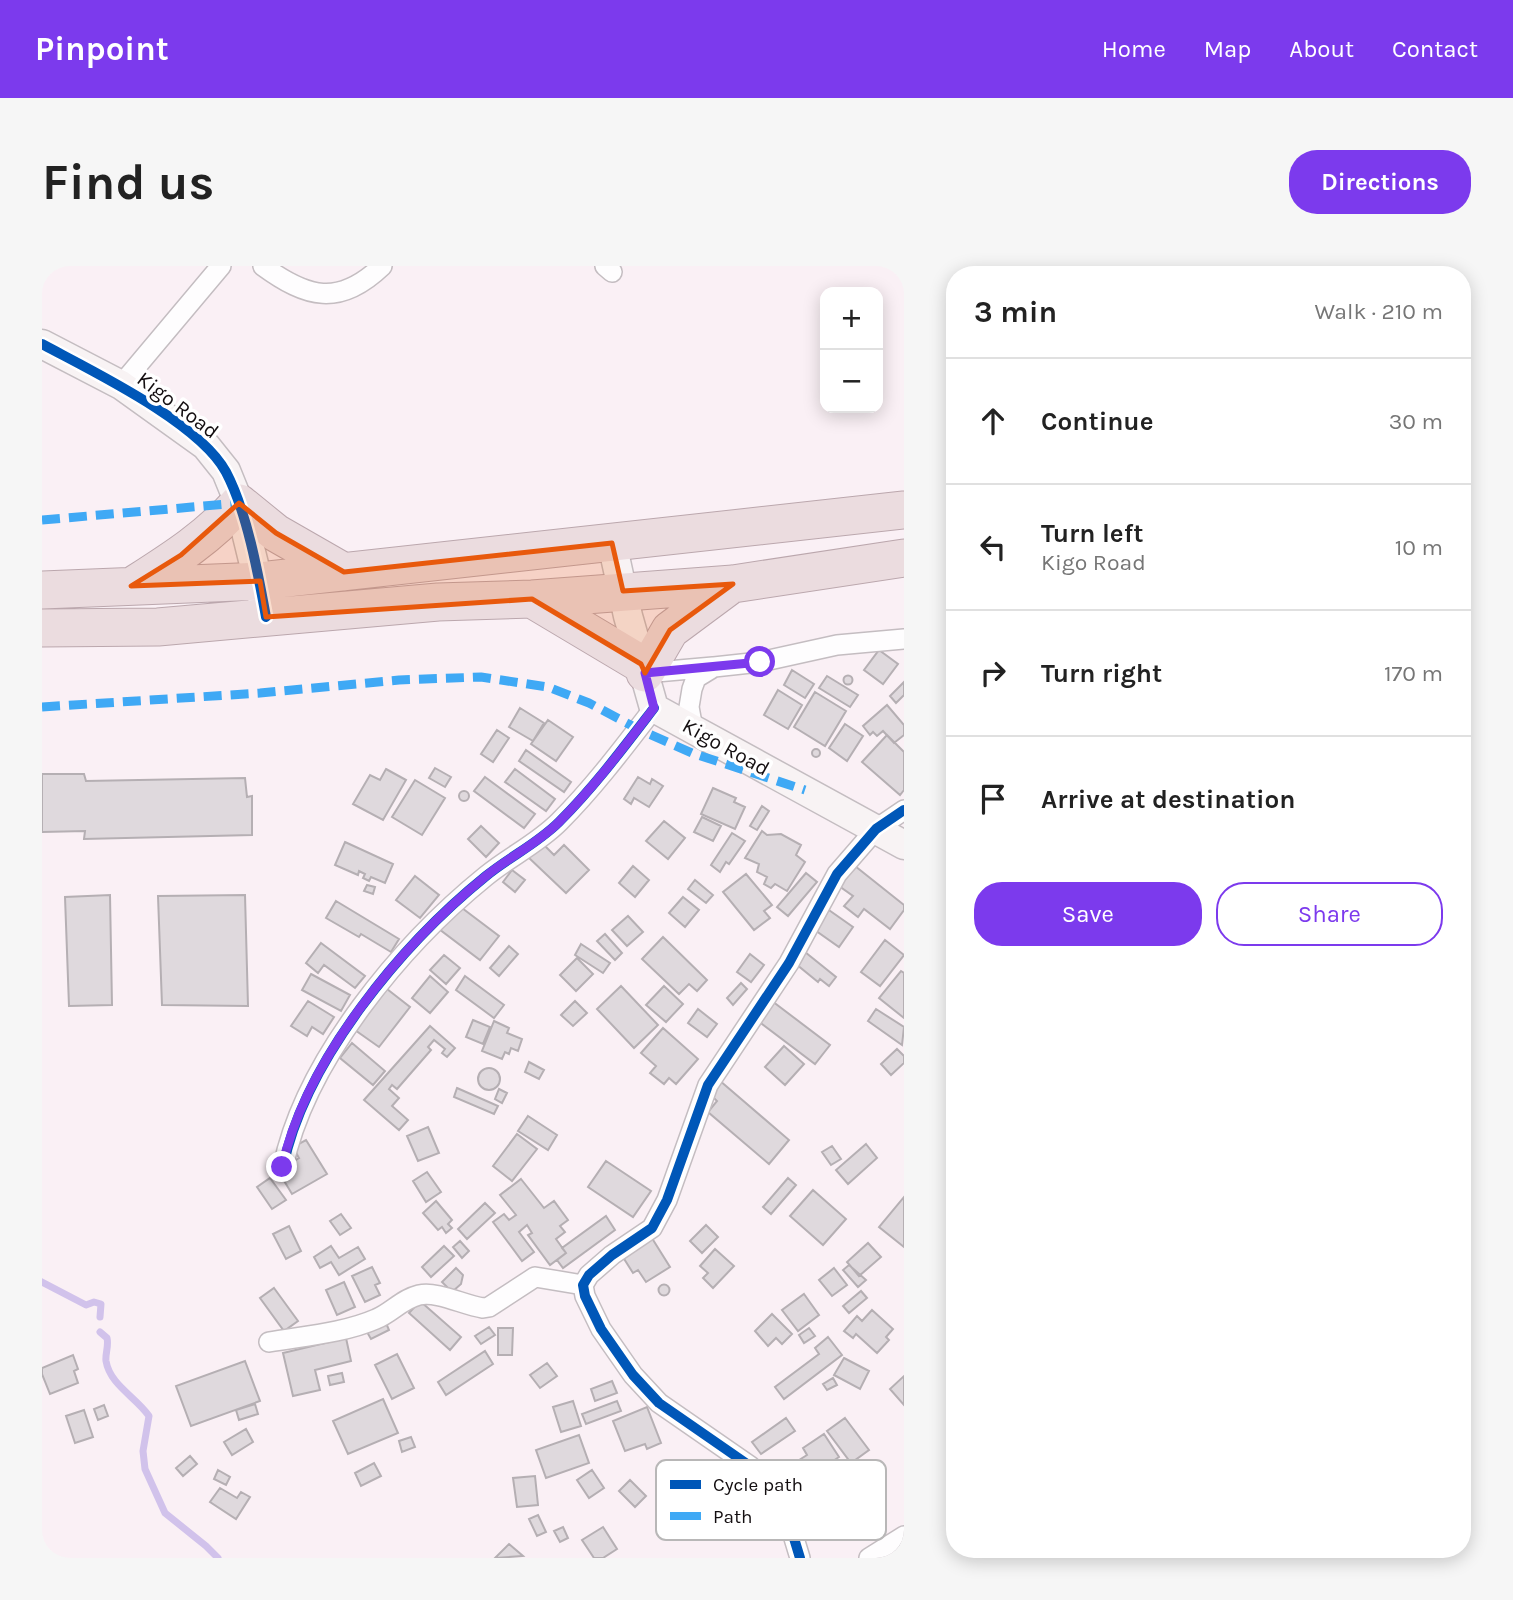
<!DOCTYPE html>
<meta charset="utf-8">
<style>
body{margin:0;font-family:Karla,sans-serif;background:#f6f6f6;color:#222}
.controls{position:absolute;right:21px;top:21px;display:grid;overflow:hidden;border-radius:14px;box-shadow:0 4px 18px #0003}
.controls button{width:63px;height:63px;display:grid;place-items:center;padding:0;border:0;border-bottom:2px solid #e0e0e0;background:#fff;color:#222;font:35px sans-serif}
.stop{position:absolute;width:21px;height:21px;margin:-16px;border:5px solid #7c3aed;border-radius:50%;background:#fff}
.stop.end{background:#7c3aed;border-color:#fff;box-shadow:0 2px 7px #0008}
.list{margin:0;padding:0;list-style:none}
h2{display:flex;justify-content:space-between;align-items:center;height:91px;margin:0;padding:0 28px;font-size:30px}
h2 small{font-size:23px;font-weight:400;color:#767676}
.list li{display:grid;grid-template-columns:46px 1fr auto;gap:21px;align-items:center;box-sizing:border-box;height:126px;padding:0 28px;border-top:2px solid #e0e0e0}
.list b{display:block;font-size:26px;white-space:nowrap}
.list p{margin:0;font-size:23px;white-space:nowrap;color:#767676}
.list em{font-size:23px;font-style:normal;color:#767676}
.actions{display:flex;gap:14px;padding:21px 28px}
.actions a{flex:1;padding:16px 0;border:2px solid #7c3aed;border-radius:28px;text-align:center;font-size:24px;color:#7c3aed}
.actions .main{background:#7c3aed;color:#fff}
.icon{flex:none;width:38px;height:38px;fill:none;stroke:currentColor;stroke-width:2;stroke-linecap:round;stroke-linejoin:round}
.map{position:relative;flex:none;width:862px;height:1292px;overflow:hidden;border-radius:28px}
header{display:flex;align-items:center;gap:42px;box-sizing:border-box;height:98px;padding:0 35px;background:#7c3aed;color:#fff}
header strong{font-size:33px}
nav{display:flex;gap:38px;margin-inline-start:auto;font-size:24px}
.intro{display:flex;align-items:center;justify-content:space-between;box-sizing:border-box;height:168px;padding:0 42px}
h1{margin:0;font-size:49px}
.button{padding:18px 32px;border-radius:28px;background:#7c3aed;color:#fff;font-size:24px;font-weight:700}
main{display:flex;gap:42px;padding:0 42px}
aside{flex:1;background:#fff;border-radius:28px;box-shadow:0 4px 18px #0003}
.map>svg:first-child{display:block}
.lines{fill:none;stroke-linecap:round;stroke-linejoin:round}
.stream{stroke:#d1c2eb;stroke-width:7}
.building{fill:#dfd9dd;stroke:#b5afb3;stroke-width:2}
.street-casing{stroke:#c4bdc1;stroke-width:22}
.secondary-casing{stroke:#c4bdc1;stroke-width:31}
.highway-casing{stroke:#bba7ad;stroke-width:39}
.street{stroke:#fefdfe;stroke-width:19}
.secondary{stroke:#f8f3f4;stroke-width:28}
.highway{stroke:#ebdcdf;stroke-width:37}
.quiet{stroke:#3fa9f5;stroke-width:9;stroke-dasharray:18 9;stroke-linecap:butt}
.cycleway-casing{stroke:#fff;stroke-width:15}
.cycleway{stroke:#0057b8;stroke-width:10}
.route{stroke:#7c3aed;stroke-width:9}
.marked{fill:#e8590c;fill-opacity:0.2;stroke:#e8590c;stroke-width:5;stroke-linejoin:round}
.labels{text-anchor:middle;stroke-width:7;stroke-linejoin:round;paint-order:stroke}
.street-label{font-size:21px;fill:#130e10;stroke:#fff}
.key{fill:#fff;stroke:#b8b7b7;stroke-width:2}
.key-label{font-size:19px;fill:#130e10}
</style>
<header>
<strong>Pinpoint</strong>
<nav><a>Home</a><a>Map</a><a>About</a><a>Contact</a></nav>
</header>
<div class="intro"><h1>Find us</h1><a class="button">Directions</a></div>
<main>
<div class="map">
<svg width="862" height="1292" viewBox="0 0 862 1292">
<rect width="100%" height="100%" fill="#faf0f5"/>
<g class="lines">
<path class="stream" d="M0,1016L44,1039L52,1036L59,1038L58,1051
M58,1066L65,1072C67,1080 63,1088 64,1095C68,1119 94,1131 107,1150L101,1185L103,1203L123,1247L164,1280L176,1292"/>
</g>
<path class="building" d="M837,384L856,398L841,418L822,404Z
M750,404L772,418L763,432L742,419Z
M801.5 414a4.5 4.5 0 1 1 9 0a4.5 4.5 0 1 1-9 0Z
M785,410L816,429L808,441L777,422Z
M862,416V429L854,437L848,430Z
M736,424L760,439L746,463L722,449Z
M773,426L804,445L783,480L752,461Z
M845,439L862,459V469L852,477L841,465L835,470L831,466L828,469L821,460Z
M478,442L502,457L491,475L467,461Z
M506,454L531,471L514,495L489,478Z
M803,458L821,470L805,495L787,482Z
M455,464L467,472L451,496L439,488Z
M845,469L862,486V524L858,529L820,496Z
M770 487a4 4 0 1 1 8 0a4 4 0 1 1-8 0Z
M484,484L529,516L522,526L477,495Z
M393,502L409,511L403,521L387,512Z
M344,503L364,514L341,554L311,538L328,509L338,514Z
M473,503L513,533L504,545L463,516Z
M0,508H42L44,515L203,512L205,531L210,530V569L42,573L43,565L0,566Z
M443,511L493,548L482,562L432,525Z
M596,511L608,518L610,513L621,520L607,541L592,532L589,538L582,533Z
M373,514L403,532L380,569L350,551Z
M671,522L694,532L692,536L703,541L693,563L659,548Z
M417 530a5 5 0 1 1 10 0a5 5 0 1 1-10 0Z
M720,540L727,545L715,564L708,560Z
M660,551L679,560L671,575L652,566Z
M622,555L643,572L626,593L604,575Z
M439,560L457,577L444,591L426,573Z
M720,565L725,569L739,568L759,579L754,589L763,596L745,625L733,618L729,622L722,618L725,611L715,606L717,598L703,592Z
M690,567L703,575L687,598L684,596L678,606L669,599Z
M303,576L351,598L343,617L329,611L327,615L321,612L323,608L317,605L316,609L293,599Z
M500,577L512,589L522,579L547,604L524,627L486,591Z
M591,600L607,614L593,631L577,617Z
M813,600L862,639V644L848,663L822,643L816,651L802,640L811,630L797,620Z
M470,604L483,614L473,626L461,616Z
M764,607L775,616L746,650L735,641Z
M704,608L730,639L722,645L728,652L712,664L681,626Z
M373,610L397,629L378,652L354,634Z
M653,614L671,629L664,637L646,623Z
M325,619L333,621L331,628L322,625Z
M68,629L70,739L27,740L23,631Z
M203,629L206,740L120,739L116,630Z
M641,631L657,644L643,661L627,647Z
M294,635L357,673L349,686L319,668L317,671L284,652Z
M416,639L457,670L438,694L397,663Z
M784,642L811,661L797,681L770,662Z
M586,650L601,666L585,680L570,664Z
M563,668L580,687L573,694L555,675Z
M621,671L665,714L655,725L647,718L637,728L600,693Z
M843,674L862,689L838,720L819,706Z
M279,677L323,710L313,722L282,699L276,707L264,697Z
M539,678L568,697L561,707L533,689Z
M467,680L476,688L457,710L448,702Z
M763,686L794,711L787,720L778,713L776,716L754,698Z
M708,688L722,699L709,716L695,706Z
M402,689L418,702L404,718L388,704Z
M535,692L551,708L534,725L518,709Z
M859,705L862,707V752L837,732Z
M269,708L308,729L299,745L260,724Z
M388,710L406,726L388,747L370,732Z
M423,710L462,739L452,752L414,724Z
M699,717L705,723L691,739L685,732Z
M579,720L616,759L592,782L555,743Z
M622,720L641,738L624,756L604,739Z
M345,723L368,741L337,781L313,764Z
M266,735L292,751L281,768L270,761L265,770L249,760Z
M533,735L545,747L531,760L519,749Z
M730,735L788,779L773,798L716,755Z
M656,743L675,758L665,771L646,757Z
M834,743L862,761L860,779L826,755Z
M431,754L448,761L441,778L424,771Z
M452,755L467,762L465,767L480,773L476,785L469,782L467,788L463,786L460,793L440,785Z
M388,760L413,782L405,791L400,787L403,783L392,774L386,781L389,784L355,823L350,819L347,823L357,832L350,840L366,854L357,864L322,834Z
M621,762L656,793L634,818L627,812L622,818L608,807L614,800L599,787Z
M310,777L343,805L331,819L298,792Z
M742,780L762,798L743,819L723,801Z
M855,783L862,790V797L849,809L839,798Z
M487,796L502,804L497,813L483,806Z
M436 813a11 11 0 1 1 22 0a11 11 0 1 1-22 0Z
M677,814L747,874L727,898L666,846L675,835L666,826Z
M415,822L456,840L452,848L412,831Z
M457,823L465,827L460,837L453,833Z
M486,850L515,869L506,884L476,865Z
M386,861L397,887L376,895L365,870Z
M475,868L495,883L470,915L451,900Z
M264,874L285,908L250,928L241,913L248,909L243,900L257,892L251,881Z
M824,878L835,892L806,918L794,904Z
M790,880L799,893L789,899L780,886Z
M564,895L609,925L591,951L546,921Z
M385,906L399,926L384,936L371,915Z
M228,912L244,934L230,943L215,921Z
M746,912L754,919L729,948L721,941Z
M479,913L502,942L512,935L526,954L518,960L523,966L514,973L524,987L508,999L486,969L490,967L485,959L477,966L492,986L480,995L451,956L462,948L467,954L474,949L458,929Z
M771,924L804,953L781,979L748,950Z
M862,931V981L837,961Z
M394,935L410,954L406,958L410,962L404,967L400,961L396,964L381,947Z
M443,937L453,947L425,973L416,963Z
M299,948L309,962L298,969L288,955Z
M564,950L573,964L521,1002L515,994L524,987L520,982Z
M664,959L676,971L660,987L648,975Z
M247,960L259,985L244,993L231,968Z
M608,969L628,1001L604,1016L596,1004L591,1007L579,988Z
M418,975L427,985L420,992L411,981Z
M826,977L839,991L817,1010L805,996Z
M289,980L297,992L316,981L323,993L297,1009L289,996L278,1002L272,991Z
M402,980L412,990L389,1011L380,1001Z
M673,983L692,1000L671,1022L661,1012L666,1007L658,1000Z
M807,999L824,1014L816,1021L801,1004Z
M330,1001L338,1017L333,1019L338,1029L323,1036L310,1010Z
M414,1002L421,1009L419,1018L410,1026L400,1016Z
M792,1002L805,1019L790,1030L777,1014Z
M302,1016L313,1041L295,1049L284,1024Z
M616.5 1024a5.5 5.5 0 1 1 11 0a5.5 5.5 0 1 1-11 0Z
M232,1022L256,1055L242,1065L218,1032Z
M819,1025L825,1032L807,1047L801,1040Z
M762,1028L777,1049L756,1065L740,1044Z
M378,1035L419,1071L408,1084L367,1047Z
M830,1044L851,1063L844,1071L847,1074L835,1087L814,1068L811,1072L802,1065L815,1050L820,1055Z
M730,1048L750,1068L740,1078L734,1072L726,1080L713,1065Z
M344,1057L347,1064L329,1073L325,1066Z
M447,1061L453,1069L439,1078L433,1070Z
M456,1062H471L470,1089H456Z
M767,1062L773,1070L762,1077L757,1069Z
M786,1071L800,1089L742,1133L733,1121L777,1088L773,1082Z
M304,1072L309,1095L273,1104L278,1124L251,1130L241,1087Z
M443,1085L451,1098L404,1129L396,1116Z
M355,1088L372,1122L350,1133L333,1099Z
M31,1089L36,1103L32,1105L36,1117L8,1128L0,1108V1102Z
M802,1092L827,1105L818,1123L792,1109Z
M203,1095L218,1135L149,1160L134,1120Z
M505,1097L515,1110L498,1122L488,1109Z
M300,1107L302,1116L288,1119L286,1110Z
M862,1110V1139L848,1123Z
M791,1112L795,1119L785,1124L781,1118Z
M570,1115L575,1127L553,1135L549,1123Z
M341,1133L356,1167L306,1188L291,1155Z
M531,1135L539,1160L519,1166L511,1141Z
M575,1135L579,1145L544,1158L540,1148Z
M213,1138L216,1148L197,1154L194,1144Z
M62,1139L66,1150L56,1154L52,1143Z
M605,1141L619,1177L605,1183L603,1178L583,1185L571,1155Z
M42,1144L51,1171L33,1177L24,1150Z
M744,1152L753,1165L719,1188L710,1176Z
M803,1152L827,1184L809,1197L785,1165Z
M204,1163L211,1176L190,1189L182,1176Z
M782,1168L797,1191L765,1212L754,1196L765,1189L761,1182Z
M537,1169L547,1197L504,1212L494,1184Z
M369,1171L373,1181L360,1186L357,1175Z
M148,1190L155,1198L141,1210L134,1202Z
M332,1197L339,1210L319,1220L313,1207Z
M176,1204L188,1211L184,1219L172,1213Z
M550,1204L562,1222L547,1232L535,1214Z
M493,1210L496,1239L475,1241L471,1212Z
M588,1214L604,1230L593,1241L577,1225Z
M178,1222L195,1232L199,1226L208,1231L194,1253L168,1236Z
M496,1249L504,1266L495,1270L487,1253Z
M521,1261L526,1272L518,1276L512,1265Z
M561,1261L575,1283L561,1292H552L540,1274Z
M862,1276V1292H858L852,1284Z
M467,1278L481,1290L453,1292Z"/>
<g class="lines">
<defs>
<path id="street" d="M221,0C265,32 297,41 340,0
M563,0L570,6
M79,119L179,0
M603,407L671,401
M651,463L647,441L650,423L654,412L672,401L718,396L795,379L862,373
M241,901C263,794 360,678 444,610C467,591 495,578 517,556C552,521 582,481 612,442
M227,1076C262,1070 302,1067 334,1053C349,1047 360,1033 377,1029C396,1025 421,1039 441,1042L447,1041L493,1011L541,1019
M758,1292L748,1259L728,1219L708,1200L617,1137L591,1109L559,1063L543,1030L541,1019L547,1009L570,989L610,962L625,934L666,819L747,697L795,608L834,563L862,544
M827,1292L862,1270"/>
<path id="secondary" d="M0,78L79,119L164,180L184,205L197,237L221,335
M570,277L586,350L612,442L862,579"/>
<path id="highway" d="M90,320C129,295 166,272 197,237L234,267L302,306
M0,324L218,315L862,244
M490,333L599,398
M0,362L116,361L396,336L490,333L691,318L862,292
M603,407L628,364L690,318"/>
</defs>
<use href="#street" class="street-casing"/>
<use href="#secondary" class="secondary-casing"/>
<use href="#highway" class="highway-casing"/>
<use href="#street" class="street"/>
<use href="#secondary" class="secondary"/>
<use href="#highway" class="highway"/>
<path class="quiet" d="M0,254L197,237
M0,441L218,427L357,414L439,411L506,421L547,437L596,463L650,487L763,524"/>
<defs>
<path id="cycleway" d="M0,78C50,105 157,156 184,206C205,246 216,307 224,351
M241,901C263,794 360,678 444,610C467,591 495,578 517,556C552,521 582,481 612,442
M758,1292L748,1259L728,1219L708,1200L617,1137L591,1109L559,1063L543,1030L541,1019L547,1009L570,989L610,962L625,934L666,819L747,697L795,608L834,563L862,544"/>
</defs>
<use href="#cycleway" class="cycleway-casing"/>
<use href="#cycleway" class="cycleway"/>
</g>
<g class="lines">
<path class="route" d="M240,901C264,793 359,679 444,610C467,591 495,578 517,556C552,521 582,481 612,442L603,407L718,396"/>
</g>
<path class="marked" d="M197,237L234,267L302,306L570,277L581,325L691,318L628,364L603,407L599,398L490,333L224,351L218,315L89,320L139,289Z"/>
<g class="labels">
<g class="street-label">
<text transform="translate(136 139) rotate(37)" y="7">Kigo Road</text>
<text transform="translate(684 481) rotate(29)" y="7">Kigo Road</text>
</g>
</g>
<rect x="614" y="1194" width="230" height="80" rx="10" class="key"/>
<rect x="628" y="1214" width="31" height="9" fill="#0057b8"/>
<rect x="628" y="1246" width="31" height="8" fill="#3fa9f5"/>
<g class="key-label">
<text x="671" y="1225">Cycle path</text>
<text x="671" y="1257">Path</text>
</g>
</svg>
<div class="controls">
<button>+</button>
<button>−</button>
</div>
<div class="stop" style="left:718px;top:396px"></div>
<div class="stop end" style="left:240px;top:901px"></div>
</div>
<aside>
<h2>3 min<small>Walk · 210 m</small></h2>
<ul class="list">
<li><svg class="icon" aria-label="ahead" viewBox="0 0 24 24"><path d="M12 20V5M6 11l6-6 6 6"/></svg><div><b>Continue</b></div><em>30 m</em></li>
<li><svg class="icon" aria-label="left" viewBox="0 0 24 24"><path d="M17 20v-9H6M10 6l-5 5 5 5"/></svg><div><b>Turn left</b><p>Kigo Road</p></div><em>10 m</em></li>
<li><svg class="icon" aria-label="right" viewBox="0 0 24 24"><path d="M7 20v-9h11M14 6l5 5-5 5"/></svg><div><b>Turn right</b></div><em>170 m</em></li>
<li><svg class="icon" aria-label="arrive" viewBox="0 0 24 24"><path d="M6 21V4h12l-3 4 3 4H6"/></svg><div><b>Arrive at destination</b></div></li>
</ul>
<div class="actions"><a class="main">Save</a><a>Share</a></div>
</aside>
</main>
